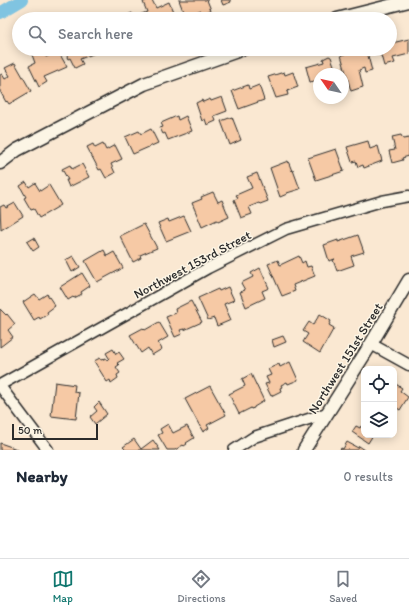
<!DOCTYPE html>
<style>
body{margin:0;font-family:Itim,sans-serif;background:#f2f2f3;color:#1f2937}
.controls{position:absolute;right:12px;bottom:12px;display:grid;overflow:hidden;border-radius:8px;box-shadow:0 2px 10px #0003}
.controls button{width:36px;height:36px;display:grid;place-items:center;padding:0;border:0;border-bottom:1px solid #e0e1e3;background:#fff;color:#1f2937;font:20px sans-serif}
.compass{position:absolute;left:313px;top:68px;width:36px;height:36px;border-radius:50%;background:#fff;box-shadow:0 2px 10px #0003;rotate:304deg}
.scale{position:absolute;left:12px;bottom:10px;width:86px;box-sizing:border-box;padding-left:4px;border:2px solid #2b2b2b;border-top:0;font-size:11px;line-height:14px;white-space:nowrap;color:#2b2b2b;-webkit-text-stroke:3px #fcf5e5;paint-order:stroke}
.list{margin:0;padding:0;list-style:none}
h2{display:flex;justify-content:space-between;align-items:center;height:52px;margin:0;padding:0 16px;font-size:17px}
h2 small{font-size:13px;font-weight:400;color:#747a83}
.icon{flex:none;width:22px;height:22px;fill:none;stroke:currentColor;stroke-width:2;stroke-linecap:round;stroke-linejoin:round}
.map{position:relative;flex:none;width:409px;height:450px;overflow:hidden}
.search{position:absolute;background:#fff;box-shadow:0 2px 10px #0003;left:12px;right:12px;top:12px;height:44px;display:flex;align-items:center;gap:10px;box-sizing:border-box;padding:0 14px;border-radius:22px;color:#747a83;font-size:15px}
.sheet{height:108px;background:#fff}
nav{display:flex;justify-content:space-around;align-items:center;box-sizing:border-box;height:56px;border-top:1px solid #e0e1e3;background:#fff;font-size:11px;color:#747a83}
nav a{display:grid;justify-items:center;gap:2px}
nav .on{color:#0f766e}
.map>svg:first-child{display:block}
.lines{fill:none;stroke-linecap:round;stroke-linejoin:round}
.canal{stroke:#80c4e1;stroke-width:12}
.building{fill:#f6c9a5;stroke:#2b2b2b}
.minor-casing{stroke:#2b2b2b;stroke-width:13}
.tertiary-casing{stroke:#2b2b2b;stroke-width:15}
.minor{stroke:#fcf5e5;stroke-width:10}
.tertiary{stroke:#fcf5e5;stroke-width:12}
.labels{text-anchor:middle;stroke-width:3;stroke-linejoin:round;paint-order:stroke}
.street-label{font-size:13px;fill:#2b2b2b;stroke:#fcf5e5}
</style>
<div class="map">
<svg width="409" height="450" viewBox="0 0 409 450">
<rect width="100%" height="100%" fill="#fae8d2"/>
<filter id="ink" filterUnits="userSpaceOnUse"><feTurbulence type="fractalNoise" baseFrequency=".025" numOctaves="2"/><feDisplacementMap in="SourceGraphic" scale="8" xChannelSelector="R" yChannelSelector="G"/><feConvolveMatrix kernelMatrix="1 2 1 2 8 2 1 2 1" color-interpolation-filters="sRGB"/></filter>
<g filter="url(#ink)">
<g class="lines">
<path class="canal" d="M0,13L22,0"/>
</g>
<path class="building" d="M148,0H152L156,8L169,2L176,19H141L139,15L147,12L143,2Z
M179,0H207L211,10L201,14L200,10L195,12L197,16L186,19Z
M221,0H230L231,2L223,5Z
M132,13L134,19H118Z
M390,39L392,43L409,39V54L393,58L395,63L384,66L380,52H378L377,49H390Z
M38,49H42L46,57L58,51L67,67L44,77L47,82L39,87L29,66L35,63L31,52Z
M65,49H102L103,50L80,59L83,64L75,68L70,58L68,59L67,57L68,55Z
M356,49L357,54L367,52L372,71L365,73L364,68L359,70L363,87L351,91L341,55L345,54V52Z
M329,56L331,57L337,74H319V80L310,82L306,67L324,62L323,59Z
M15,63L31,91L9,104L7,101L6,102L0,91V75L2,74L5,79L10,76L5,68Z
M284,72L285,75L293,72L298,87L287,91L288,95L276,98L268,77Z
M248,85L249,89L259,85L264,100L239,109L232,91Z
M222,97L227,111L214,116L216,121L207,125L205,119L202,121L196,103L202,100L203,102L210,99L211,101Z
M177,116L178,120L186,116L192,131L168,140L165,133L163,134L160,128L163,127L161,123Z
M232,117L241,140L230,145L221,121Z
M151,129L158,143L133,154L125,137L139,131L141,134Z
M401,135L403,139L409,138V156L402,158L403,160L392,163L389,151L395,150L392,137Z
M368,141L370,149L378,146L382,161L364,168L363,165L358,167L356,161L352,162L347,147Z
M93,144L95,148L103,144L106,150L115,145L122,159L111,164L115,173L106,178L101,169L99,170L87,147Z
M336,149L344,171L316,180L308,158Z
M288,161L292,171L293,170L300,189L287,193V194L280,197L270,168Z
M82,164L89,177L69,187L66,180H68L62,169L70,165L72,169Z
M257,173L268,201L260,204L259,203L249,207L252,214L241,218L234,200L238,198L236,195L252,188L247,177Z
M26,182L29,187L35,183L40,191L49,185L61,205L39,218L34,209L31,210L24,198L26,197L20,186Z
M213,192L218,202L222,200L229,217L218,222L217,220L202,227L192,203L202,199L201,197Z
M15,203L23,216L1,230L0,207L4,205L6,208Z
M184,216L191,231L166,241L158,223L168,219L169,222Z
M144,224L157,248L140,255L141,258L133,262L120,236Z
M358,235L364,252L351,256L354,265L337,271L333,260L335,259L329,261L324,245L338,240V242Z
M34,238L39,247L33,251L27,242Z
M104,250L107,256L114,252L123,268L97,282L85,261Z
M73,256L80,267L72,272L66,260Z
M299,256L302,263L305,261L307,267L311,266L315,276L293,285L295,291L282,296L268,264L278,260L280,265Z
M260,268L269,288L262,291L265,298L246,307L240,292L245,290L241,283L253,277L251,273Z
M82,273L90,286L81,292L82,294L74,298L73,297L68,300L60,287Z
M228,287L234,300L224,304L231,320L217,326L214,318L208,320L198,298L218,289L219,291Z
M35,294L39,299L47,294L55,306L47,312L48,314L40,319L39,317L34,320L23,302Z
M191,301L202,322L184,330V329L180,330L182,334L175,337L166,317L176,313L175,309Z
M0,309L6,315L7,314L15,324L8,330L13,337L0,347Z
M320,314L331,321L329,325L334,328L320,353L303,342L308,334L303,331L309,322L313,325Z
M159,322L168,337L158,343L162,349L152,355L148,348L141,353L130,335L143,328L145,330Z
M283,336L286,342L274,347L272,340Z
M113,349L116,354L119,352L124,359L117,363L119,365L116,367L120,373L117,375L118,378L111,383L110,380L107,382L94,361L100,358L101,360L106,358L107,360L109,358L106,353Z
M290,362L298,380L288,384L287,382L281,385L282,387L280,388L281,391L271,396L265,384L269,383L266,377L271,375L268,369L279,364L280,367Z
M251,374L264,401L254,407V408L251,409V408L239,414L229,394L245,386L242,379Z
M55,382L75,385L74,392L79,393L76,419L51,416Z
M394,383L402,388L400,391L408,397L400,410L394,406Z
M210,386L226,415L207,425L209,428L203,432L185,399Z
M99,402L107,414L95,424L90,417L97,411L94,407Z
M168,424L173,433L187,426L194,438L186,443L187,444L184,446L183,445L175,450H167L158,435L162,433L160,429Z
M364,425V435H373L368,443L352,432L356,426L360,428L361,426L363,427Z
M134,439L141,449L153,440L160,450H126L123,447Z
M347,442L358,448L359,446L365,450H340L341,448L343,449Z
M0,443L17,449L16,450H0Z"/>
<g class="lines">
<defs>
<path id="minor" d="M371,344L409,365
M0,385L208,268L286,229L382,201L409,196
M0,386L48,450
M234,450L254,437L327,413"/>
<path id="tertiary" d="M337,19L409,1
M0,163L17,150L144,84L243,49
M304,450L371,344L409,280"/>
</defs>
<use href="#minor" class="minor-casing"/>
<use href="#tertiary" class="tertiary-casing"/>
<use href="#minor" class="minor"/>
<use href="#tertiary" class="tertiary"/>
</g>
</g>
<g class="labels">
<g class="street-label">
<text transform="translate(192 264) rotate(-28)" y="5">Northwest 153rd Street</text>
<text transform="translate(345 358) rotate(-58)" y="5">Northwest 151st Street</text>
</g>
</g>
</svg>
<div class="controls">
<button><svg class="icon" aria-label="locate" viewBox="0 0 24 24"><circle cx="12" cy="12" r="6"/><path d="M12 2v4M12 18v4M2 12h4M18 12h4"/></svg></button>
<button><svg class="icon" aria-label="layers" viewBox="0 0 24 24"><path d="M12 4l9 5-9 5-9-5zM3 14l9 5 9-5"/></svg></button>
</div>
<svg class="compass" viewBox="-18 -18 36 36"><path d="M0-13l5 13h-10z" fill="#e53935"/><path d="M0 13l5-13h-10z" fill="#747a83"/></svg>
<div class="scale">50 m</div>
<div class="search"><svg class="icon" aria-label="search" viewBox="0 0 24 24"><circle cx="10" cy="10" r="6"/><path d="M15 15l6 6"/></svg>Search here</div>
</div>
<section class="sheet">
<h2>Nearby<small>0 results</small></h2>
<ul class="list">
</ul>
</section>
<nav>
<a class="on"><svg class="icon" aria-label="map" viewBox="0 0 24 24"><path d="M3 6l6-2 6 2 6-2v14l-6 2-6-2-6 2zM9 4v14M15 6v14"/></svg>Map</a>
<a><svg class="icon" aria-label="directions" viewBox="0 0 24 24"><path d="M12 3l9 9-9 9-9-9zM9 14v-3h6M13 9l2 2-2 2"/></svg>Directions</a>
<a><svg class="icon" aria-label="saved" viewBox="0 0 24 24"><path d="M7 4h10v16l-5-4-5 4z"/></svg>Saved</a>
</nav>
